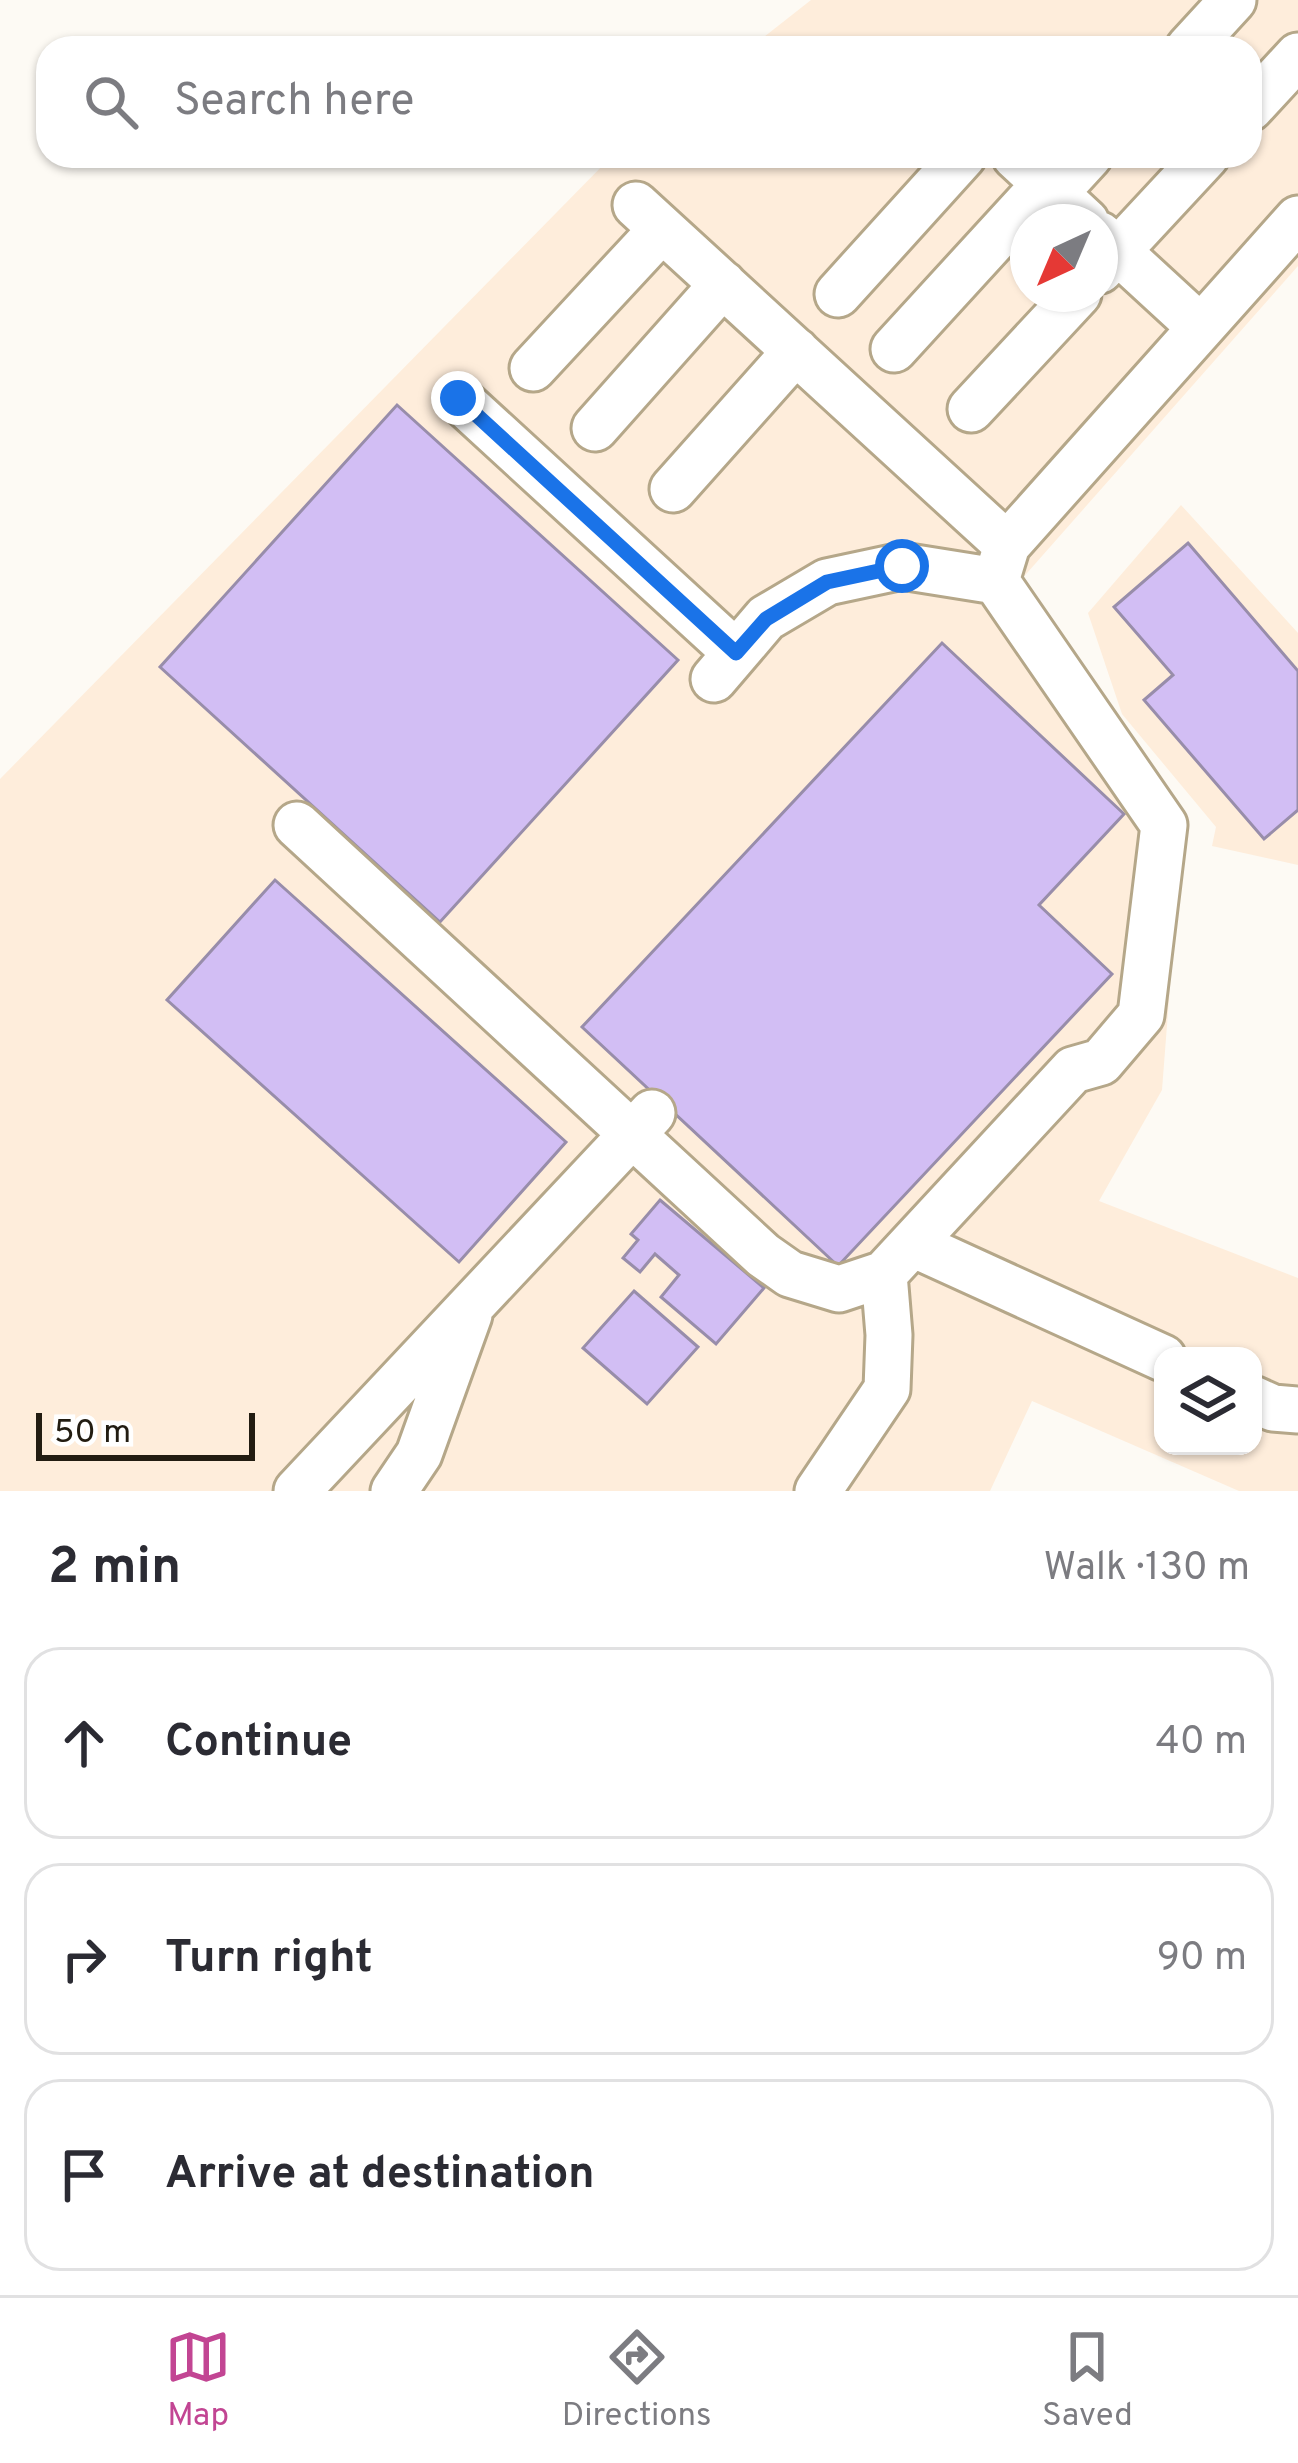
<!DOCTYPE html>
<meta charset="utf-8">
<style>
body{margin:0;font-family:Overpass,sans-serif;background:#f2f2f3;color:#2b2b33}
.controls{position:absolute;right:36px;bottom:36px;display:grid;overflow:hidden;border-radius:24px;box-shadow:0 3px 9px #0004}
.controls button{width:108px;height:108px;display:grid;place-items:center;padding:0;border:0;border-bottom:3px solid #e1e1e2;background:#fff;color:#2b2b33;font:60px sans-serif}
.compass{position:absolute;left:1010px;top:204px;width:108px;height:108px;border-radius:50%;background:#fff;box-shadow:0 3px 9px #0004;rotate:224deg}
.scale{position:absolute;left:36px;bottom:30px;width:219px;box-sizing:border-box;padding-left:12px;border:6px solid #221c11;border-top:0;font-size:33px;line-height:42px;white-space:nowrap;color:#221c11;-webkit-text-stroke:9px #fff;paint-order:stroke}
.stop{position:absolute;width:36px;height:36px;margin:-27px;border:9px solid #1a73e8;border-radius:50%;background:#fff}
.stop.end{background:#1a73e8;border-color:#fff;box-shadow:0 3px 12px #0008}
.list{margin:0;padding:0;list-style:none}
h2{display:flex;justify-content:space-between;align-items:center;height:156px;margin:0;padding:0 48px;font-size:51px}
h2 small{font-size:39px;font-weight:400;color:#7c7c81}
.list li{display:grid;grid-template-columns:78px 1fr auto;gap:36px;align-items:center;box-sizing:border-box;height:192px;margin:0 24px 24px;padding:0 24px;border:3px solid #e1e1e2;border-radius:36px}
.list b{display:block;font-size:45px;white-space:nowrap}
.list em{font-size:39px;font-style:normal;color:#7c7c81}
.icon{flex:none;width:66px;height:66px;fill:none;stroke:currentColor;stroke-width:2;stroke-linecap:round;stroke-linejoin:round}
.map{position:relative;flex:none;width:1298px;height:1491px;overflow:hidden}
.search{position:absolute;background:#fff;box-shadow:0 3px 9px #0004;left:36px;right:36px;top:36px;height:132px;display:flex;align-items:center;gap:30px;box-sizing:border-box;padding:0 42px;border-radius:36px;color:#7c7c81;font-size:45px}
.sheet{height:804px;background:#fff}
nav{display:flex;justify-content:space-around;align-items:center;box-sizing:border-box;height:168px;border-top:3px solid #e1e1e2;background:#fff;font-size:33px;color:#7c7c81}
nav a{display:grid;justify-items:center;gap:6px}
nav .on{color:#c24593}
.map>svg:first-child{display:block}
.industrial{fill:#feeddb;fill-rule:evenodd}
.building{fill:#d2bef4;stroke:#988daa;stroke-width:3}
.lines{fill:none;stroke-linecap:round;stroke-linejoin:round}
.minor-casing{stroke:#b5a789;stroke-width:51}
.minor{stroke:#fff;stroke-width:45}
.route{stroke:#1a73e8;stroke-width:15}
</style>
<div class="map">
<svg width="1298" height="1491" viewBox="0 0 1298 1491">
<rect width="100%" height="100%" fill="#fdfaf4"/>
<path class="industrial" d="M811,0H1298V266L1020,581L1182,831L1162,1090L1099,1201L1298,1278V1491H1239L1032,1401L990,1491H0V779L612,156H1250V48H750ZM1028,222H1100V294H1028ZM1163,1356H1253V1446H1163Z
M1181,505L1298,633V865L1212,846L1216,827L1122,714L1088,613Z"/>
<path class="building" d="M397,405L678,660L440,922L160,667Z
M1188,543L1298,671V810L1264,839L1144,700L1173,675L1114,607Z
M942,643L1124,814L1039,905L1112,974L838,1266L582,1027Z
M275,880L566,1142L459,1262L167,1000Z
M660,1200L764,1288L716,1344L661,1297L679,1275L655,1254L640,1272L623,1258L638,1240L631,1234Z
M634,1291L698,1347L647,1404L583,1348Z"/>
<g class="lines">
<defs>
<path id="minor" d="M1189,48L1233,0
M1250,108L1298,56
M1015,156L1086,222
M1055,193L1089,156
M636,205L1007,545
M1100,235L1200,327
M1100,270L1206,156
M838,294L963,156
M894,349L1045,184
M533,368L662,229
M458,398L736,653
M971,409L1078,294
M595,428L723,284
M673,489L796,351
M714,679L766,618L827,582L902,566L996,581
M297,825L763,1255L790,1274L839,1289L884,1274L1073,1070L1101,1062L1141,1015L1164,825L996,581L1007,545L1298,219
M913,1244L1163,1358
M1253,1399L1273,1408L1298,1410
M297,1491L652,1113
M394,1491L419,1454L469,1315
M818,1491L887,1389L889,1335L884,1274"/>
</defs>
<use href="#minor" class="minor-casing"/>
<use href="#minor" class="minor"/>
</g>
<g class="lines">
<path class="route" d="M458,398L736,653L766,619L827,582L902,566"/>
</g>
</svg>
<div class="controls">
<button><svg class="icon" aria-label="layers" viewBox="0 0 24 24"><path d="M12 4l9 5-9 5-9-5zM3 14l9 5 9-5"/></svg></button>
</div>
<svg class="compass" viewBox="-18 -18 36 36"><path d="M0-13l5 13h-10z" fill="#e53935"/><path d="M0 13l5-13h-10z" fill="#7c7c81"/></svg>
<div class="scale">50 m</div>
<div class="stop" style="left:902px;top:566px"></div>
<div class="stop end" style="left:458px;top:398px"></div>
<div class="search"><svg class="icon" aria-label="search" viewBox="0 0 24 24"><circle cx="10" cy="10" r="6"/><path d="M15 15l6 6"/></svg>Search here</div>
</div>
<section class="sheet">
<h2>2 min<small>Walk · 130 m</small></h2>
<ul class="list">
<li><svg class="icon" aria-label="ahead" viewBox="0 0 24 24"><path d="M12 20V5M6 11l6-6 6 6"/></svg><div><b>Continue</b></div><em>40 m</em></li>
<li><svg class="icon" aria-label="right" viewBox="0 0 24 24"><path d="M7 20v-9h11M14 6l5 5-5 5"/></svg><div><b>Turn right</b></div><em>90 m</em></li>
<li><svg class="icon" aria-label="arrive" viewBox="0 0 24 24"><path d="M6 21V4h12l-3 4 3 4H6"/></svg><div><b>Arrive at destination</b></div></li>
</ul>
</section>
<nav>
<a class="on"><svg class="icon" aria-label="map" viewBox="0 0 24 24"><path d="M3 6l6-2 6 2 6-2v14l-6 2-6-2-6 2zM9 4v14M15 6v14"/></svg>Map</a>
<a><svg class="icon" aria-label="directions" viewBox="0 0 24 24"><path d="M12 3l9 9-9 9-9-9zM9 14v-3h6M13 9l2 2-2 2"/></svg>Directions</a>
<a><svg class="icon" aria-label="saved" viewBox="0 0 24 24"><path d="M7 4h10v16l-5-4-5 4z"/></svg>Saved</a>
</nav>
